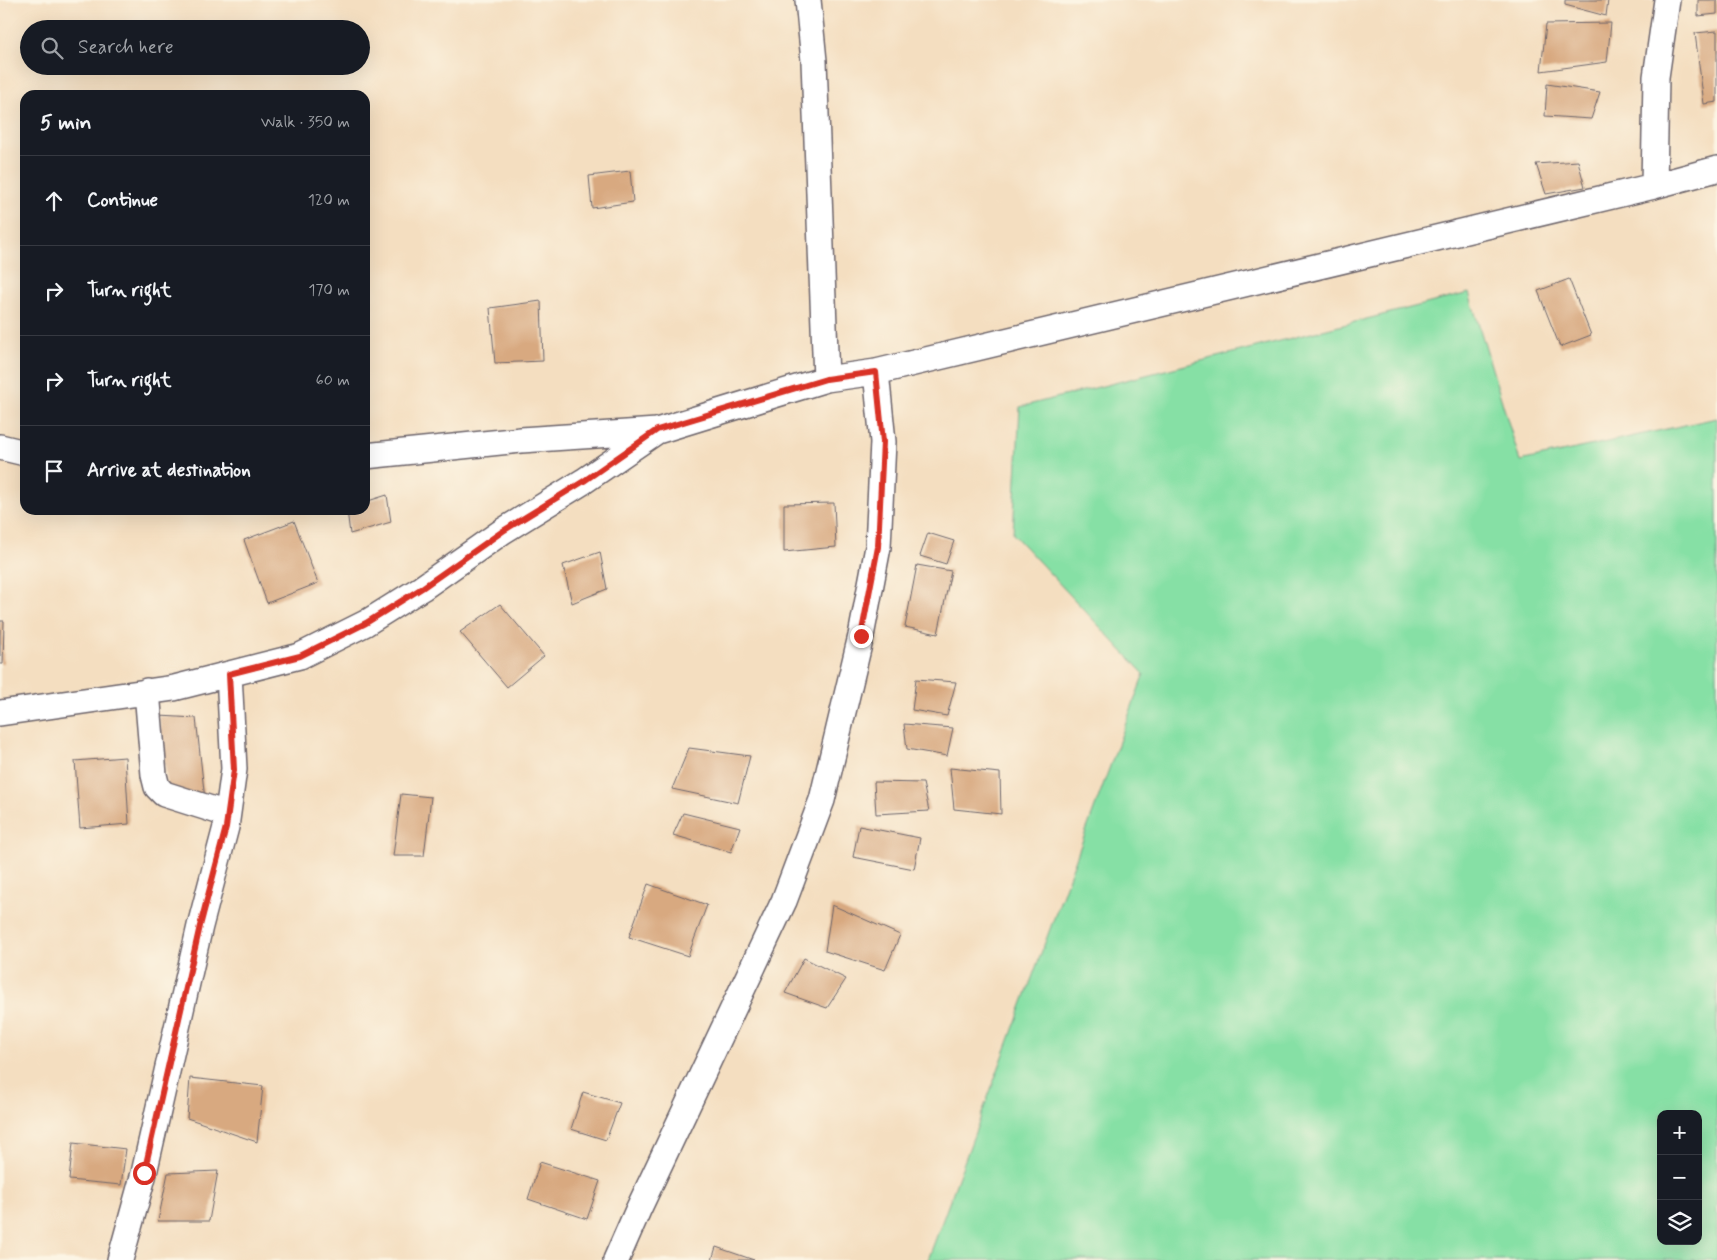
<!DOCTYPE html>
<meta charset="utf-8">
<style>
body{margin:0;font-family:Mynerve,sans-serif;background:#242831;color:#f1f3f6}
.controls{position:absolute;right:15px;bottom:15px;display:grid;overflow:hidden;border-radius:10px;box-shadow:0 5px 20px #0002}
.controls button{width:45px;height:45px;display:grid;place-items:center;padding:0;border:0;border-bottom:1px solid #363941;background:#171b24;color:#f1f3f6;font:25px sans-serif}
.stop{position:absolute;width:15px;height:15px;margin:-11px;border:4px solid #d93025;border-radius:50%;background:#fff}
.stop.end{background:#d93025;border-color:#fff;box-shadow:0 1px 5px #0008}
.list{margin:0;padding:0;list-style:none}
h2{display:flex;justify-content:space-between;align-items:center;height:65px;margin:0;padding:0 20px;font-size:21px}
h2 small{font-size:16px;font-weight:400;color:#9ea1a6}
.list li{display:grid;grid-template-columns:32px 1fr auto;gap:15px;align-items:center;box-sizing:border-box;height:90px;padding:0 20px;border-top:1px solid #363941}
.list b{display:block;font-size:19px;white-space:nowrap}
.list em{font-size:16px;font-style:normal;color:#9ea1a6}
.icon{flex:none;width:28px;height:28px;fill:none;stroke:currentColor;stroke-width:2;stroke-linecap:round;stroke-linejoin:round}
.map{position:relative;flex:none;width:1717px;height:1260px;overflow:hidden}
.search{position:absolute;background:#171b24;box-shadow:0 5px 20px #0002;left:20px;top:20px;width:350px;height:55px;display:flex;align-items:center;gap:12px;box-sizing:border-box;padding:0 18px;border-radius:28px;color:#9ea1a6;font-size:19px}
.panel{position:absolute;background:#171b24;box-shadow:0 5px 20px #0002;left:20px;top:90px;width:350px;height:425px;border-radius:15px}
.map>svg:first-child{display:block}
.green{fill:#86e0a5;stroke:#548170;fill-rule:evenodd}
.building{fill:#d8a980}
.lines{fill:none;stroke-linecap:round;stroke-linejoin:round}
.minor-casing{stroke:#6c646a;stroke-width:28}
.minor{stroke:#fff;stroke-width:25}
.route{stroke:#d93025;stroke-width:6}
</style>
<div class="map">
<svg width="1717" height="1260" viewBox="0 0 1717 1260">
<rect width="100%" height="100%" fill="#fcf5e5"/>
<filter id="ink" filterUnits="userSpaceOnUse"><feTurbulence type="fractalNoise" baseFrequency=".02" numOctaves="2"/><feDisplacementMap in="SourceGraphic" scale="10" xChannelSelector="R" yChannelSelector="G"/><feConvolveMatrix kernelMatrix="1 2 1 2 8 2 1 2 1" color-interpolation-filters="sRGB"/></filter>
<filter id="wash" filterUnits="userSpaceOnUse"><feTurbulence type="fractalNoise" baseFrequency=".0096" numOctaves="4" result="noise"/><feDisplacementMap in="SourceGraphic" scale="20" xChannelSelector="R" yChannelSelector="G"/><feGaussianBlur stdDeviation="1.12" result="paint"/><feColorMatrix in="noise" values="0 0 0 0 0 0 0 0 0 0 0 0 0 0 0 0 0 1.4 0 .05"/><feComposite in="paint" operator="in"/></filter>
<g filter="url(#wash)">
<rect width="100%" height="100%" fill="#f4dec0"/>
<path class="green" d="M1469,293L1520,461L1717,418V1260H928L1144,674L1013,534L1020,407ZM1661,1114H1698V1241H1661Z"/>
<g id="blocks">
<path class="building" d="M1565,0H1608L1606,16L1565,5Z
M1698,0H1717V14L1698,16Z
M1611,23L1607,62L1541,71L1546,24Z
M1717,31V102L1704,104L1695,33Z
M1547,84L1600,92L1591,119L1545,116Z
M1578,161L1585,187L1546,194L1536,164Z
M630,171L633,202L592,208L589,176Z
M1569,279L1591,335L1560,347L1538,291Z
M541,301L543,361L495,363L490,308Z
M387,495L391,522L350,534L347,510H365V502Z
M834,503L836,547L784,552V504Z
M294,521L318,583L267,603L244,540Z
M928,533L954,541L946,564L920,556Z
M600,552L607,589L572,603L563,565Z
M917,565L951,571L938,634L905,627Z
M500,604L544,656L507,687L460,632Z
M0,621H4L3,664H0Z
M916,679L956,682L947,716L912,710Z
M159,716L196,718L205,800L168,790Z
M904,724L953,728L947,756L907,749Z
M689,748L750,756L738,803L672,789Z
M125,757L129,824L80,828L75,761Z
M950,768L1000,773L1001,814L954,809Z
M874,782L923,783L929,811L876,814Z
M401,794L431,797L424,856H393Z
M683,813L740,827L731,852L673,835Z
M859,826L920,838L914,869L853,857Z
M648,884L707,905L688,956L629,937Z
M832,905L900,935L885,970L825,951Z
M804,958L846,979L827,1008L785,993Z
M190,1078L263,1086L257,1142L187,1118Z
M583,1092L620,1103L606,1140L571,1129Z
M73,1143L126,1149L121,1185L69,1180Z
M540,1162L600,1181L587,1219L528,1199Z
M218,1171L209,1221H158L168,1173Z
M716,1247L754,1260H712Z"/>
</g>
</g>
<g filter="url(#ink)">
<use href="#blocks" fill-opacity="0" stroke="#6c646a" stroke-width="1"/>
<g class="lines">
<defs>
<path id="minor" d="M808,0L814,61L826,379
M1667,0L1656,77L1654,186L1717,169
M0,447L25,453
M365,456L521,440L657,431L826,379L876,372L1654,186
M147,691L154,775L157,787L164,794L227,814
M0,713L174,688L300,656L366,623L422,588L503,531L584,481L657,431
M120,1260L144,1173L200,926L226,827L234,769L229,674
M616,1260L638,1210L784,901L822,800L861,636L878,547L883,442L876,372"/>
</defs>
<use href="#minor" class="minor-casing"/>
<use href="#minor" class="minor"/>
</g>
</g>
<g class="lines" filter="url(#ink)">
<path class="route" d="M144,1173L200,926L226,827L234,770L229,674L300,656L366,623L422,588L503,531L584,481L657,430L826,379L876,372L883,442L878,547L861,636"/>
</g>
</svg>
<div class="controls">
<button>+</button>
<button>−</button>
<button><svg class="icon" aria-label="layers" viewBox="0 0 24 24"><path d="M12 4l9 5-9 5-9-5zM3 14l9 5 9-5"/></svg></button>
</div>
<div class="stop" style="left:144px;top:1173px"></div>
<div class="stop end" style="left:861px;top:636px"></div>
<div class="search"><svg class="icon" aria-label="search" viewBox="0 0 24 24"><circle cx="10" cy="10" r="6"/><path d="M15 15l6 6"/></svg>Search here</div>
<section class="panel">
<h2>5 min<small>Walk · 350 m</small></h2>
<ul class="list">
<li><svg class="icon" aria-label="ahead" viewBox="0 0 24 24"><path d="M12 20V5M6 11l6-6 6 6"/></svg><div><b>Continue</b></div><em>120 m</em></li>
<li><svg class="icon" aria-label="right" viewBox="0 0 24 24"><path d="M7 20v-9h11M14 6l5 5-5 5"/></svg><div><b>Turn right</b></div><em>170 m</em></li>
<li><svg class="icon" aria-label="right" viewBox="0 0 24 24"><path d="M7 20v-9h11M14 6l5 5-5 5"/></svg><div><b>Turn right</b></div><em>60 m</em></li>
<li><svg class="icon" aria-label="arrive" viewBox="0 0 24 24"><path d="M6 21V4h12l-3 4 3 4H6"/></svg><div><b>Arrive at destination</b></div></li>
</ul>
</section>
</div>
